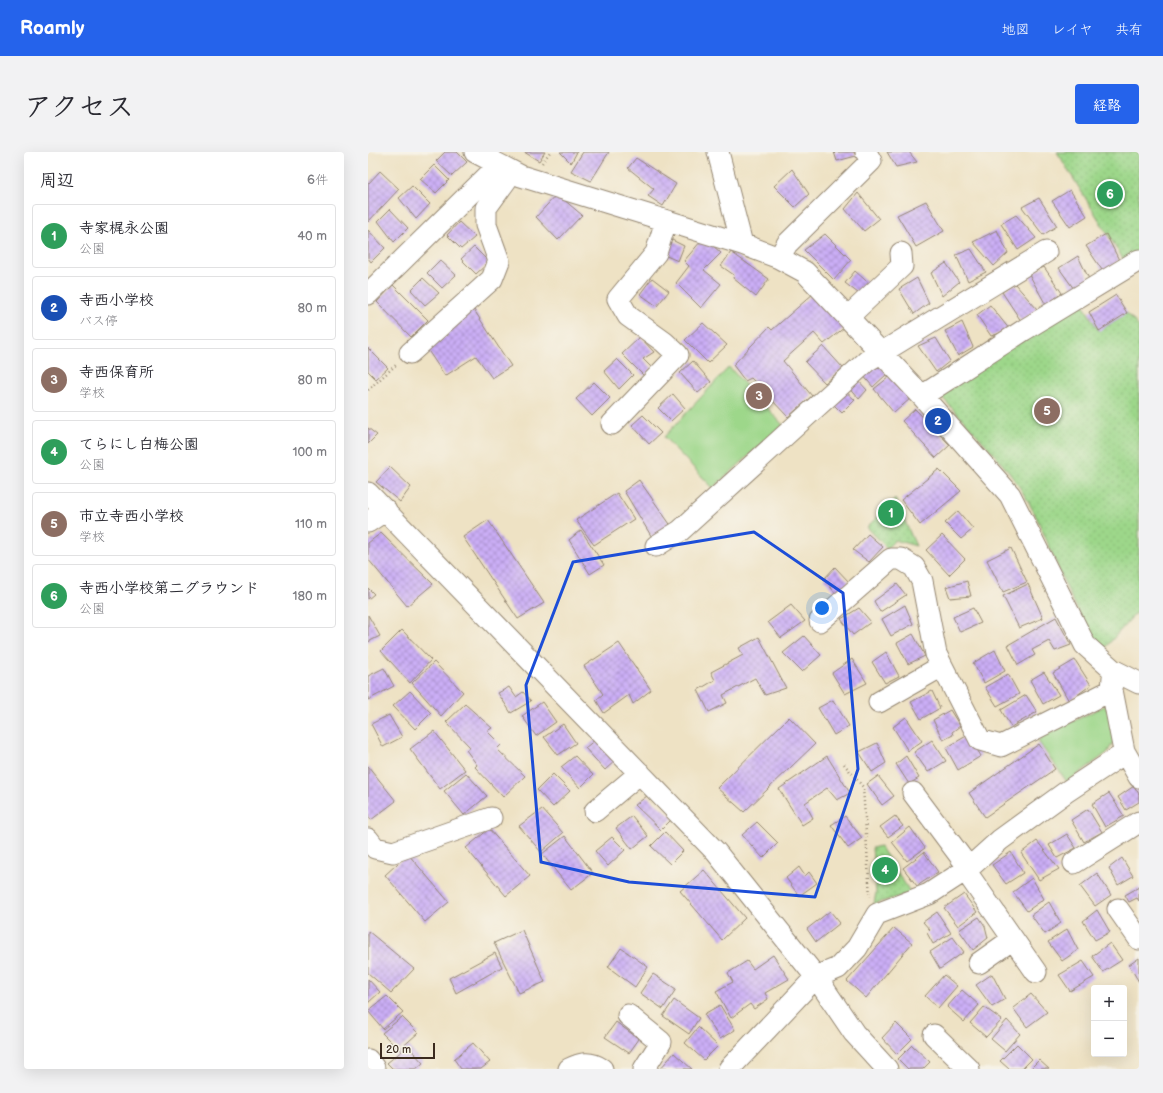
<!DOCTYPE html>
<html lang="ja">
<meta charset="utf-8">
<style>
body{margin:0;font-family:"Balsamiq Sans","Klee One",sans-serif;background:#f2f2f3;color:#2b2b33}
.controls{position:absolute;right:12px;bottom:12px;display:grid;overflow:hidden;border-radius:4px;box-shadow:0 4px 16px #0002}
.controls button{width:36px;height:36px;display:grid;place-items:center;padding:0;border:0;border-bottom:1px solid #e1e1e2;background:#fff;color:#2b2b33;font:20px sans-serif}
.scale{position:absolute;left:12px;bottom:10px;width:55px;box-sizing:border-box;padding-left:4px;border:2px solid #3b2a1e;border-top:0;font-size:11px;line-height:14px;white-space:nowrap;color:#3b2a1e;-webkit-text-stroke:3px #f7f3e8;paint-order:stroke}
.you{position:absolute;left:454px;top:456px;width:14px;height:14px;margin:-10px;border:3px solid #fff;border-radius:50%;background:#1a73e8;box-shadow:0 0 0 6px #1a73e833}
.badge{display:grid;place-items:center;width:26px;height:26px;border-radius:50%;background:#2563eb;color:#fff;font-size:13px;font-weight:700}
.pin{position:absolute;translate:-50% -50%;border:2px solid #fff;box-shadow:0 1px 4px #0006}
.list{margin:0;padding:0;list-style:none}
h2{display:flex;justify-content:space-between;align-items:center;height:52px;margin:0;padding:0 16px;font-size:17px}
h2 small{font-size:13px;font-weight:400;color:#7c7c81}
.list li{display:grid;grid-template-columns:26px 1fr auto;gap:12px;align-items:center;box-sizing:border-box;height:64px;margin:0 8px 8px;padding:0 8px;border:1px solid #e1e1e2;border-radius:4px}
.list b{display:block;font-size:15px;white-space:nowrap}
.list p{margin:0;font-size:13px;white-space:nowrap;color:#7c7c81}
.list em{font-size:13px;font-style:normal;color:#7c7c81}
.map{position:relative;flex:none;width:771px;height:917px;overflow:hidden;border-radius:4px}
header{display:flex;align-items:center;gap:24px;box-sizing:border-box;height:56px;padding:0 20px;background:#2563eb;color:#fff}
header strong{font-size:19px}
nav{display:flex;gap:22px;margin-inline-start:auto;font-size:14px}
.intro{display:flex;align-items:center;justify-content:space-between;box-sizing:border-box;height:96px;padding:0 24px}
h1{margin:0;font-size:28px}
.button{padding:10px 18px;border-radius:4px;background:#2563eb;color:#fff;font-size:14px;font-weight:700}
main{display:flex;gap:24px;padding:0 24px}
aside{flex:1;background:#fff;border-radius:4px;box-shadow:0 4px 16px #0002}
.map>svg:first-child{display:block}
.grass{fill:#9dd78a;stroke:#6c8054}
.park{fill:url(#park-dots);stroke:#6c8054}
.building{fill:url(#building-cross-hatch)}
.lines{fill:none;stroke-linecap:round;stroke-linejoin:round}
.minor-casing{stroke:#948671;stroke-width:23}
.path{stroke:#948671;stroke-width:2.5;stroke-dasharray:1 3;stroke-linecap:butt}
.minor{stroke:#fff;stroke-width:21}
.marked{fill:none;stroke:#1d4ed8;stroke-width:3;stroke-linejoin:round}
</style>
<header>
<strong>Roamly</strong>
<nav><a>地図</a><a>レイヤ</a><a>共有</a></nav>
</header>
<div class="intro"><h1>アクセス</h1><a class="button">経路</a></div>
<main>
<aside>
<h2>周辺<small>6件</small></h2>
<ul class="list">
<li><span class="badge" style="background:#2e9e5b">1</span><div><b>寺家梶永公園</b><p>公園</p></div><em>40 m</em></li>
<li><span class="badge" style="background:#1a4fb4">2</span><div><b>寺西小学校</b><p>バス停</p></div><em>80 m</em></li>
<li><span class="badge" style="background:#8d6e63">3</span><div><b>寺西保育所</b><p>学校</p></div><em>80 m</em></li>
<li><span class="badge" style="background:#2e9e5b">4</span><div><b>てらにし白梅公園</b><p>公園</p></div><em>100 m</em></li>
<li><span class="badge" style="background:#8d6e63">5</span><div><b>市立寺西小学校</b><p>学校</p></div><em>110 m</em></li>
<li><span class="badge" style="background:#2e9e5b">6</span><div><b>寺西小学校第二グラウンド</b><p>公園</p></div><em>180 m</em></li>
</ul>
</aside>
<div class="map">
<svg width="771" height="917" viewBox="0 0 771 917">
<defs>
<pattern id="park-dots" width="8" height="8" patternUnits="userSpaceOnUse"><rect width="8" height="8" fill="#9dd78a"/><path d="M2 2h.1M6 6h.1" fill="none" stroke="#88b977" stroke-width="1.8" stroke-linecap="round"/></pattern>
<pattern id="building-cross-hatch" width="8" height="8" patternUnits="userSpaceOnUse"><rect width="8" height="8" fill="#cbaef6"/><path d="M0 0l8 8M0 8l8-8" fill="none" stroke="#a68ec7"/></pattern>
</defs>
<rect width="100%" height="100%" fill="#f7f3e8"/>
<filter id="ink" filterUnits="userSpaceOnUse"><feTurbulence type="fractalNoise" baseFrequency=".025" numOctaves="2"/><feDisplacementMap in="SourceGraphic" scale="8" xChannelSelector="R" yChannelSelector="G"/><feConvolveMatrix kernelMatrix="1 2 1 2 8 2 1 2 1" color-interpolation-filters="sRGB"/></filter>
<filter id="wash" filterUnits="userSpaceOnUse"><feTurbulence type="fractalNoise" baseFrequency=".012" numOctaves="4" result="noise"/><feDisplacementMap in="SourceGraphic" scale="16" xChannelSelector="R" yChannelSelector="G"/><feGaussianBlur stdDeviation="0.9" result="paint"/><feColorMatrix in="noise" values="0 0 0 0 0 0 0 0 0 0 0 0 0 0 0 0 0 1.4 0 .05"/><feComposite in="paint" operator="in"/></filter>
<g filter="url(#wash)">
<rect width="100%" height="100%" fill="#eee2c4"/>
<path class="grass" d="M361,215L415,273L345,336L296,285Z
M742,551L749,584L739,601L699,630L670,589L674,585Z"/>
<path class="park" d="M689,0H771V108L760,115Z
M711,146L731,179L759,161L771,175V457L737,496C702,463 685,394 661,351C639,311 603,278 573,244Z
M527,347L548,394L527,388L519,396L499,375Z
M512,694L543,741L506,752L508,740L504,696Z"/>
<g id="blocks">
<path class="building" d="M77,0H89L99,10L84,24L68,9Z
M156,0H177L171,9Z
M192,0H209L203,11Z
M215,0H241L223,29L203,19Z
M466,0H486L488,4L469,9Z
M519,0H541L549,10L528,15Z
M268,6L308,32L295,54L280,44L286,37L260,16Z
M66,13L81,28L68,41L52,27Z
M424,17L441,42L427,55L406,34Z
M12,19L31,37L0,70V32Z
M44,34L62,52L48,67L31,46Z
M702,38L719,64L702,75L684,49Z
M490,41L511,67L496,79L477,57Z
M189,42L214,63L190,88L168,65Z
M671,46L689,74L675,83L654,55Z
M558,49L576,79L548,95L529,63Z
M22,57L40,76L26,90L10,69Z
M648,63L668,86L650,98L633,72Z
M91,70L107,85L93,97L79,83Z
M0,78L17,96L3,110L0,106Z
M629,78L640,101L626,114L605,90Z
M457,82L483,108L466,128L436,98Z
M738,82L751,108L736,121L718,94Z
M304,88L316,94L310,109L296,103Z
M333,89L343,92L353,101L336,118L353,132L333,156L308,131L321,114L316,109Z
M106,95L121,110L108,122L93,107Z
M603,97L618,120L600,129L588,103Z
M363,100L401,127L388,145L365,126L366,123L353,114Z
M710,104L721,127L706,137L691,116Z
M72,108L88,123L74,136L59,121Z
M578,111L591,130L574,144L563,121Z
M676,115L694,141L678,153L661,122Z
M487,119L505,135L495,145L477,131Z
M55,126L71,141L57,153L43,138Z
M284,126L301,139L289,154L272,142Z
M549,126L561,151L546,162L531,137Z
M647,132L669,157L653,169L634,140Z
M25,133L60,168L43,185L9,150Z
M446,141L477,175L456,192L446,181L415,209L444,244L420,265L383,226L377,229L365,213L401,175L404,178Z
M748,143L759,161L731,179L721,160Z
M622,153L642,178L623,184L609,163Z
M106,158L143,214L124,226L108,204L77,224L59,197L79,183L76,177Z
M594,170L605,195L590,204L577,179Z
M335,171L359,193L340,211L317,188Z
M272,185L286,200L275,207L284,216L276,224L254,202Z
M568,186L582,209L568,220L550,194Z
M455,194L475,216L457,231L437,210Z
M0,196L20,216L8,227L0,219Z
M249,207L265,223L251,237L236,219Z
M325,209L343,230L330,241L312,221Z
M508,209L519,222L505,235L494,222Z
M521,225L543,246L526,261L506,237Z
M489,227L499,238L491,247L481,235Z
M226,230L242,246L224,264L208,247Z
M476,238L487,248L474,261L462,249Z
M305,242L317,256L303,269L290,256Z
M547,257L582,293L568,306L534,269Z
M275,263L293,281L281,292L264,273Z
M0,276L9,283L0,292Z
M22,315L43,335L32,350L8,330Z
M571,317L593,339L552,373L533,348Z
M271,328L304,375L285,387L256,339Z
M249,341L266,367L226,393L208,368Z
M590,359L605,377L593,387L577,371Z
M120,368L176,451L150,467L95,385Z
M213,378L236,413L222,422L201,388Z
M13,381L65,432L39,454L0,407V391Z
M500,382L515,395L501,410L485,398Z
M574,383L597,407L581,423L558,398Z
M643,396L659,430L635,440L619,408Z
M467,415L481,430L468,442L456,427Z
M599,429L603,444L582,446L578,435Z
M529,432L538,443L512,460L506,449Z
M660,432L675,466L651,476L635,444Z
M0,436L6,442L0,447Z
M423,453L437,469L413,486L400,470Z
M537,453L545,472L523,484L514,467Z
M491,456L503,470L485,483L473,467Z
M605,456L613,471L592,480L585,465Z
M0,463L12,484L0,490Z
M688,465L703,493L687,499L681,489L664,498L667,503L650,513L640,493Z
M34,478L63,508L42,531L13,499Z
M545,482L557,504L540,512L529,491Z
M436,484L453,503L434,520L415,501Z
M391,485L418,536L397,543L387,526L355,543L359,551L341,560L330,538L347,528L343,520L375,503L371,496Z
M251,491L283,538L265,552L261,543L236,561L228,548L235,542L216,514Z
M627,498L637,519L616,531L605,511Z
M518,500L531,524L517,531L504,510Z
M484,507L499,531L477,542L464,521Z
M707,508L723,533L701,549L685,521Z
M66,510L95,540L73,564L44,531Z
M16,516L26,534L0,548V524Z
M676,520L691,543L675,552L662,528Z
M640,522L651,542L629,554L617,535Z
M141,535L148,545L155,540L163,549L143,561L130,541Z
M42,539L63,561L47,577L25,554Z
M564,539L572,556L553,567L543,550Z
M658,543L669,560L643,575L633,558Z
M465,548L481,574L466,583L450,556Z
M174,550L188,570L168,584L154,564Z
M97,552L124,576L119,579L133,593L129,597L157,624L135,645L107,615L109,613L98,598L102,595L78,570Z
M582,558L592,574L584,580L585,583L575,588L565,568Z
M21,563L34,585L15,595L3,572Z
M421,565L447,592L376,660L349,636Z
M538,565L554,589L540,599L525,575Z
M195,572L208,591L190,603L176,585Z
M66,579L97,618L72,637L42,597Z
M600,583L613,604L590,618L578,596Z
M228,587L248,608L237,618L217,596Z
M564,588L578,609L560,620L546,600Z
M509,591L518,611L504,620L491,600Z
M671,592L687,617L617,665L601,641Z
M207,604L225,623L212,636L193,615Z
M459,604L482,641L469,648L459,636L437,651L445,666L434,673L411,637Z
M538,604L551,626L541,632L528,612Z
M0,614L28,649L3,668L0,664Z
M98,621L119,644L96,663L76,639Z
M185,622L202,639L185,655L169,638Z
M510,624L526,644L514,653L499,632Z
M766,634L771,642V650L758,658L750,645Z
M741,641L756,664L737,675L724,652Z
M279,644L305,666L293,678L267,653Z
M174,657L195,681L173,700L151,674Z
M720,657L734,680L716,690L703,668Z
M264,664L280,684L264,697L248,676Z
M477,664L494,686L480,696L463,673Z
M527,664L535,674L520,685L512,675Z
M389,670L410,691L395,706L374,683Z
M542,675L557,696L539,709L524,690Z
M121,677L162,724L138,744L98,696Z
M297,680L315,699L302,712L283,694Z
M699,682L708,696L689,706L681,693Z
M197,684L225,721L203,738L174,702Z
M244,685L257,698L240,714L227,699Z
M669,689L691,717L671,728L653,701Z
M556,700L570,720L549,734L535,716Z
M643,700L655,721L638,732L624,713Z
M40,702L81,750L57,770L17,723Z
M754,706L765,724L750,733L741,716Z
M431,715L437,724L441,720L449,731L431,744L418,726Z
M336,718L377,766L354,788L312,739Z
M729,721L743,743L727,754L712,734Z
M664,726L676,747L659,759L645,740Z
M771,735V749L769,746L761,750L757,743Z
M596,742L609,760L590,774L576,756Z
M681,750L693,771L677,782L663,763Z
M729,758L742,780L727,788L715,769Z
M462,759L472,771L448,790L439,777Z
M569,760L583,781L565,792L559,781L562,778L555,770Z
M611,765L617,774L620,786L605,798L591,778Z
M526,776L544,791L498,846L479,829Z
M699,777L710,798L694,809L680,790Z
M154,778L177,830L151,841L126,791Z
M0,779L46,817L23,841L0,821Z
M585,785L596,800L572,817L562,800Z
M742,791L754,808L735,820L724,804Z
M253,796L280,815L267,835L240,815Z
M127,801L134,815L88,841L81,826Z
M405,803L421,827L397,841L400,847L386,857L382,852L363,866L348,839L365,830L360,821L379,809L385,817Z
M771,806V830L761,813Z
M715,809L726,825L702,839L691,823Z
M285,822L308,837L295,857L272,841Z
M624,822L637,847L624,855L608,833Z
M576,823L589,834L570,856L557,844Z
M0,827L12,840L0,851Z
M594,838L611,853L596,870L579,855Z
M663,842L679,860L659,875L645,856Z
M19,844L35,860L15,877L0,859Z
M306,848L331,866L321,882L295,864Z
M352,853L367,878L352,887L336,862Z
M616,855L634,868L618,885L602,871Z
M34,865L50,881L31,898L14,881Z
M639,868L652,882L637,899L623,887Z
M248,870L271,887L261,901L237,885Z
M528,871L544,887L529,902L514,886Z
M330,875L350,894L336,908L317,891Z
M105,891L122,910L113,917H93L86,907Z
M649,892L664,907L654,917H641L632,909Z
M544,893L562,910L555,917H540L530,907Z
M40,894L55,911L48,917H25L19,911Z
M306,901L324,917H292Z
M671,908L681,917H662Z"/>
</g>
</g>
<g filter="url(#ink)">
<use href="#blocks" fill-opacity="0" stroke="#948671" stroke-width="1"/>
<g class="lines">
<defs>
<path id="minor" d="M107,0L153,24L374,92L411,106L437,120L554,244L642,343L717,493L745,518L771,531
M350,0L374,92
M411,106L419,92L503,9L498,0
M0,142L131,13
M480,165L534,114L533,101
M42,201L124,127L131,109L118,73V56L144,20
M554,244L656,178L771,108
M244,272L310,203L296,190L260,164L250,147L288,101L298,69
M0,341L348,700L448,825L486,881L519,917
M0,370L18,358
M288,394L312,379L499,209L513,201L678,100
M452,469L523,407H533L546,415L554,429L568,502L612,588L633,594L744,538
M745,525L744,538L756,599L771,625
M511,550L574,514
M545,641L601,716
M227,659L272,621
M0,687L7,696L25,700L123,666
M706,711L771,670
M597,718L668,820
M750,757L771,787
M611,811L645,787
M260,863L293,890L276,917
M566,883L601,917
M0,908L6,916L5,917
M201,917C213,911 222,909 234,917
M361,917L448,825L470,816L489,796L509,762L561,742L601,716L632,688L698,640L757,601"/>
</defs>
<use href="#minor" class="minor-casing"/>
<path class="path" d="M174,11L182,0
M0,238L28,213
M476,612L495,635L502,745"/>
<use href="#minor" class="minor"/>
</g>
</g>
<path class="marked" d="M386,380L475,441L490,617L447,745L261,730L173,710L158,533L205,410Z"/>
</svg>
<div class="controls">
<button>+</button>
<button>−</button>
</div>
<div class="scale">20 m</div>
<div class="you"></div>
<div class="pin badge" style="left:523px;top:361px;background:#2e9e5b">1</div>
<div class="pin badge" style="left:570px;top:269px;background:#1a4fb4">2</div>
<div class="pin badge" style="left:391px;top:244px;background:#8d6e63">3</div>
<div class="pin badge" style="left:517px;top:718px;background:#2e9e5b">4</div>
<div class="pin badge" style="left:679px;top:259px;background:#8d6e63">5</div>
<div class="pin badge" style="left:742px;top:42px;background:#2e9e5b">6</div>
</div>
</main>
